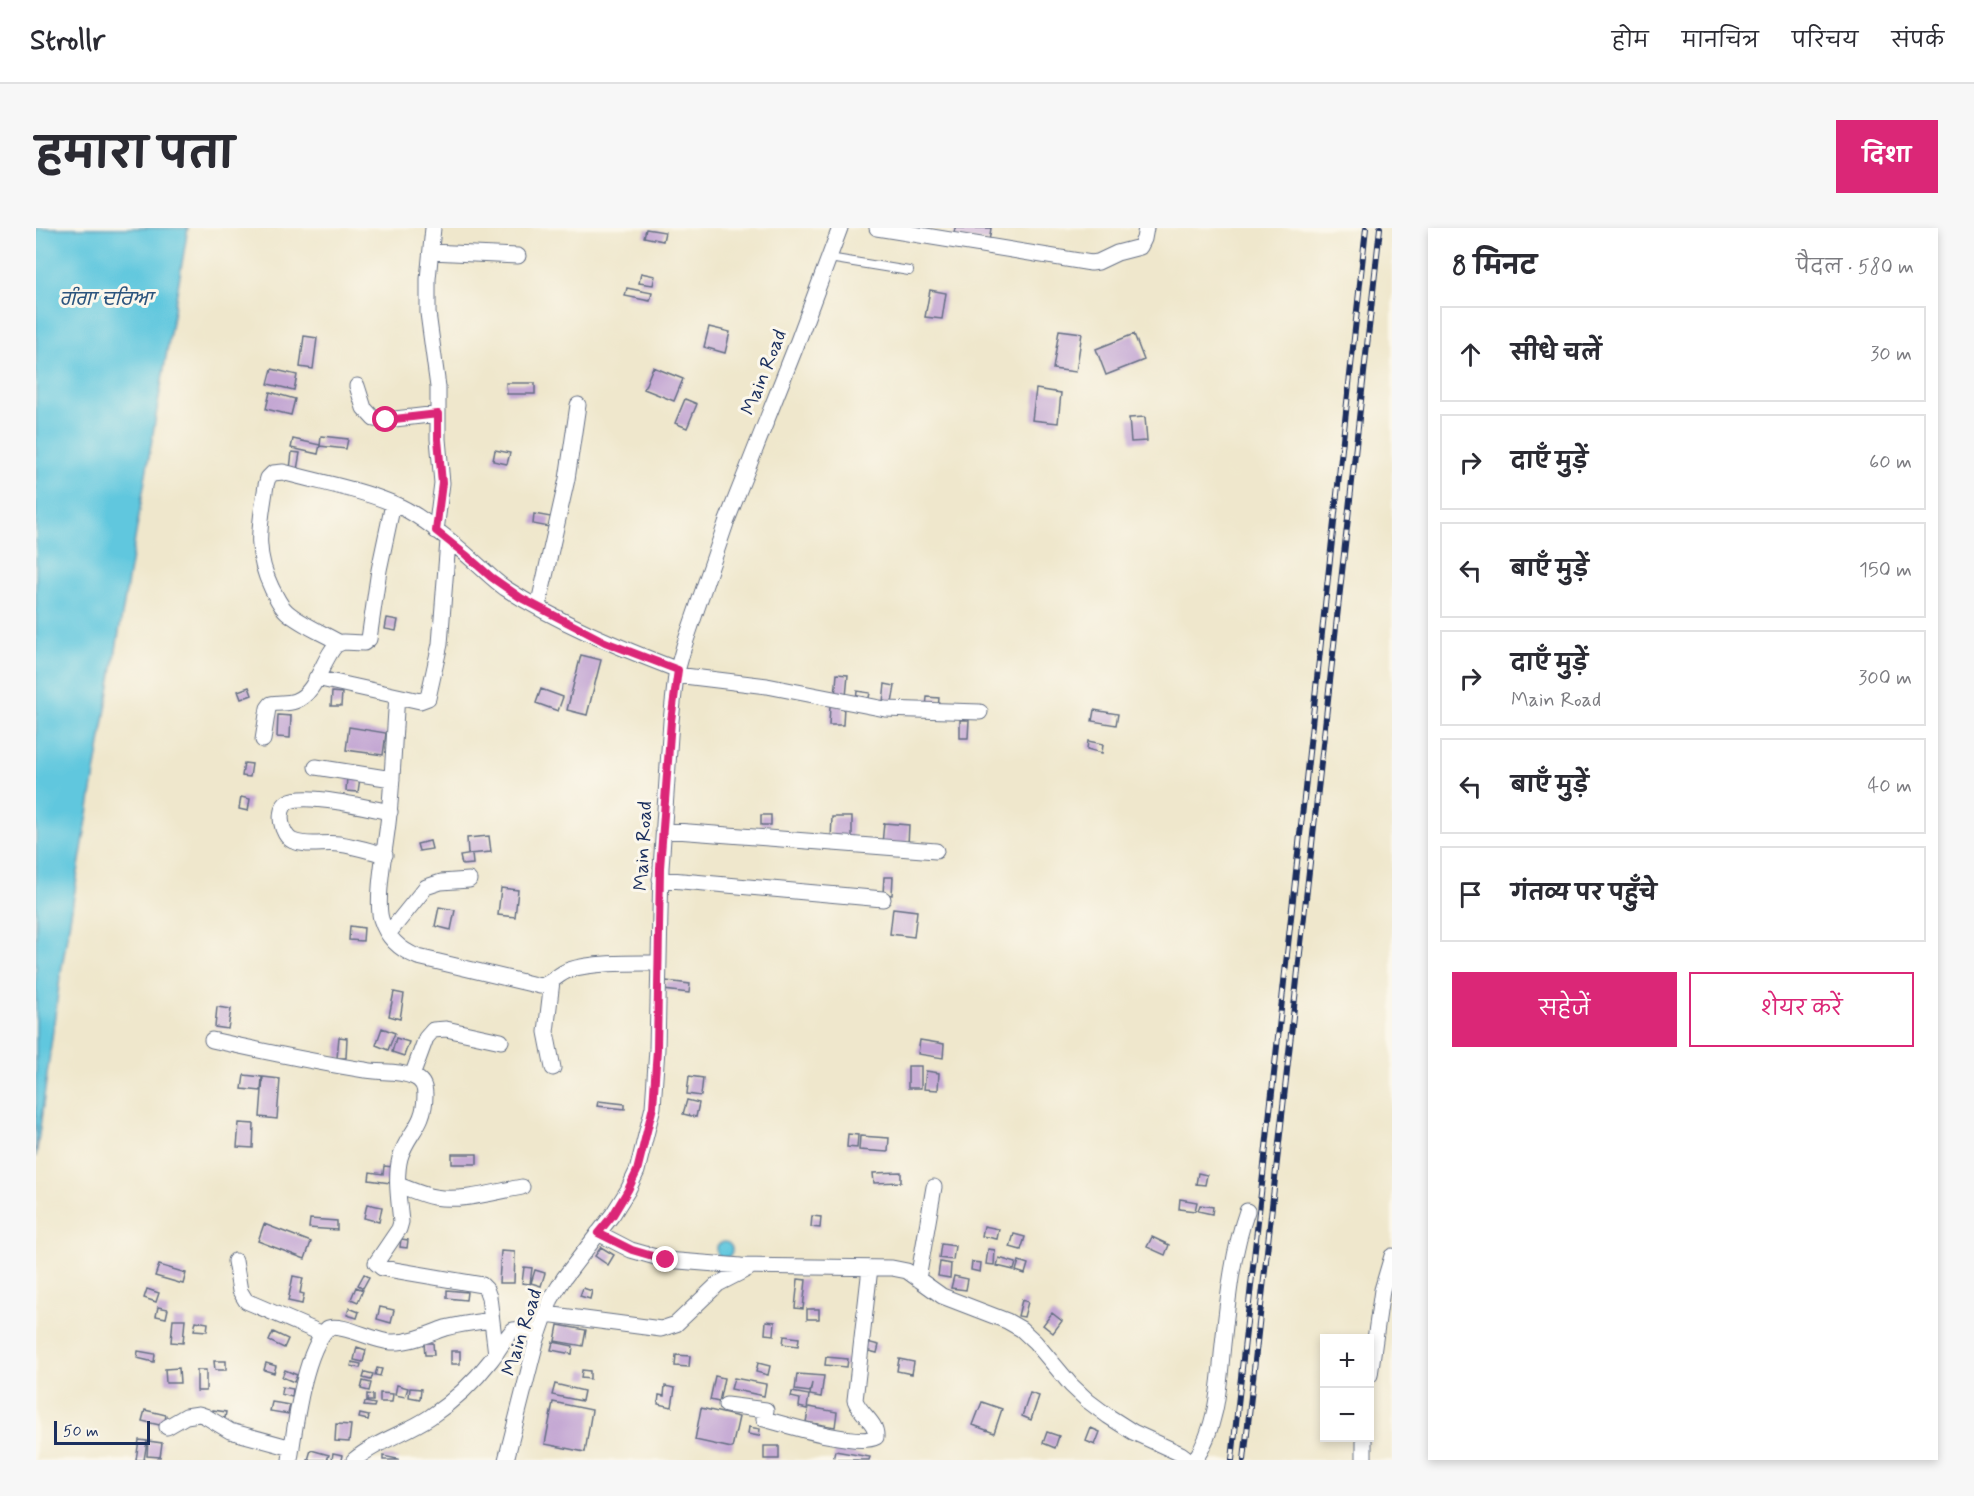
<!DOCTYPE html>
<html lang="hi">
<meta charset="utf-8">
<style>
body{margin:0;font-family:Mynerve,"Playpen Sans Deva","Noto Sans Gurmukhi",sans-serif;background:#f7f7f7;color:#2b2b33}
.controls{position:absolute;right:18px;bottom:18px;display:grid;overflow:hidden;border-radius:0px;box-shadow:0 3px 9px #0003}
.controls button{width:54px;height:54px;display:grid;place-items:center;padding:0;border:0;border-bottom:2px solid #e1e1e2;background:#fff;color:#2b2b33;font:30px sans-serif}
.scale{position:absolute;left:18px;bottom:15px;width:96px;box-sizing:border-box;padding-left:6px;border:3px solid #1b2f5e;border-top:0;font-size:16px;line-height:21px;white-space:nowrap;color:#1b2f5e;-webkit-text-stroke:4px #fbf7ec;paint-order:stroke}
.stop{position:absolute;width:18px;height:18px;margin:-14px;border:4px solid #db2777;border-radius:50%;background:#fff}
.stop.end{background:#db2777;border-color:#fff;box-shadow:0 2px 6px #0008}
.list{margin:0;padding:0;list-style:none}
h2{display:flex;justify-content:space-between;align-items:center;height:78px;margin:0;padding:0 24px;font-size:26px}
h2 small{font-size:20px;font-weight:400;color:#7c7c81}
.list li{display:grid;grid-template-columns:39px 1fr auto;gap:18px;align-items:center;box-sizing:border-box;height:96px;margin:0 12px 12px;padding:0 12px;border:2px solid #e1e1e2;border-radius:0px}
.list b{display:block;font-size:22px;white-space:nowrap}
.list p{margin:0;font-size:20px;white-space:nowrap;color:#7c7c81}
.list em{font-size:20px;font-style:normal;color:#7c7c81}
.actions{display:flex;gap:12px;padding:18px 24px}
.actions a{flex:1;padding:14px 0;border:2px solid #db2777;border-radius:0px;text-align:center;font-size:21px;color:#db2777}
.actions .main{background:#db2777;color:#fff}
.icon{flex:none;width:33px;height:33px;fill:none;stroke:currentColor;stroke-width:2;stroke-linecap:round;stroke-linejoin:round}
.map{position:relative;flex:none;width:1356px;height:1232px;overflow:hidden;border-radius:0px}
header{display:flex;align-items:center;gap:36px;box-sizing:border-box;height:84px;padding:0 30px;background:#fff;border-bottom:2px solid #e1e1e2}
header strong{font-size:28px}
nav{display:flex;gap:33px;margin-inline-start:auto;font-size:21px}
.intro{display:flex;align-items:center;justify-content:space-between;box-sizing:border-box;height:144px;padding:0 36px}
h1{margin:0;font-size:42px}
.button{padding:15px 27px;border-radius:0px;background:#db2777;color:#fff;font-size:21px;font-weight:700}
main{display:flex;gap:36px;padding:0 36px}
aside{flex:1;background:#fff;border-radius:0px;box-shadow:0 3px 9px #0003}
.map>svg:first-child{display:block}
.water{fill:#61c7de;stroke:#3e7b9e;stroke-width:1.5}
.building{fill:#c3a6d3}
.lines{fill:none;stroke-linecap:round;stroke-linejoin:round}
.lane-casing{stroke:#656f84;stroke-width:10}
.street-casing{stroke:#656f84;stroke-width:17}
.lane{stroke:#fff;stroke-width:8}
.street{stroke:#fff;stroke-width:15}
.rail-casing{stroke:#1b2f5e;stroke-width:6}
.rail{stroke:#fbf7ec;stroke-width:4;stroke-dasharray:11;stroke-linecap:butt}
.route{stroke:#db2777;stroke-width:8}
.labels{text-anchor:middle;stroke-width:6;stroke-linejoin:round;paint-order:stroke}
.street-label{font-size:20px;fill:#1b2f5e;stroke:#fbf7ec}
.water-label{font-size:21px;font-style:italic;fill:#2c557e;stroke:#fbf7ec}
</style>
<header>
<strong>Strollr</strong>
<nav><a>होम</a><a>मानचित्र</a><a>परिचय</a><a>संपर्क</a></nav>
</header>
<div class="intro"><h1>हमारा पता</h1><a class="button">दिशा</a></div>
<main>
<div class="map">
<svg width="1356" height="1232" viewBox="0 0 1356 1232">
<rect width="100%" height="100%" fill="#fbf7ec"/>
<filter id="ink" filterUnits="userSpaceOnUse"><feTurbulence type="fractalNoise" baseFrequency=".0167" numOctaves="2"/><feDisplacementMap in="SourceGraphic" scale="12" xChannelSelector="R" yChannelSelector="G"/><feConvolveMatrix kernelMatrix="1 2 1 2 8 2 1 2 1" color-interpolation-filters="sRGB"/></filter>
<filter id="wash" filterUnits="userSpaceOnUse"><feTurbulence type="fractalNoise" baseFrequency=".008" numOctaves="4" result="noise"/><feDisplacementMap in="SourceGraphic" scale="24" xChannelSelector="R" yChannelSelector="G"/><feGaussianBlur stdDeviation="1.35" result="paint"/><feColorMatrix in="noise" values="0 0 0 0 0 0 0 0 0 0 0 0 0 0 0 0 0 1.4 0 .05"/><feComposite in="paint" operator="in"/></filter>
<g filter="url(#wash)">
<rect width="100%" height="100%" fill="#efe7cc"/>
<path class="water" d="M0,0H152L24,750L0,929Z
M680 1022a8 8 0 1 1 16 0a8 8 0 1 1-16 0Z"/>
<g id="blocks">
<path class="building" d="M919,0H955L953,14L917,9Z
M610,1L629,4L627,13L608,9Z
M605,45L619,48L617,57L603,55Z
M591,60L616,65L614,73L589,68Z
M894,62L910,65L906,91L889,89Z
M673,99L694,104L689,125L668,119Z
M1023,102L1046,105L1040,144L1017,141Z
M1098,106L1108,132L1070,147L1060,121Z
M268,108L281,110L277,141L264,139Z
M617,139L647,151L638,173L608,161Z
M236,141L261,147L258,162L232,156Z
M470,155H499V166H471Z
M1000,161L1025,165L1022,195L996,192Z
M234,164L259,171L255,187L230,181Z
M649,171L661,176L651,200L639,195Z
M1109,189L1111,213L1095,214L1093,190Z
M285,208L312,211L310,221L284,218Z
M257,211L284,217L282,226L255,220Z
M459,222L474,225L471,236L457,233Z
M256,224L264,225L261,242L254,241Z
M498,286L515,289L513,299L497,296Z
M351,390L362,392L360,403L349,401Z
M545,427L565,432L551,487L531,482Z
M801,446L812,447L810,469L799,468Z
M849,456L859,458L856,475L847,474Z
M213,459L216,467L205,471L202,463Z
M505,461L527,469L522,483L500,475Z
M821,463L834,465L832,474L820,472Z
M296,464L306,465L305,478H295Z
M891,469L903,470L902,481L890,480Z
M794,477L808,478L807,497H793Z
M1058,482L1082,486L1080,497L1056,493Z
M242,487L255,488L254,510L241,509Z
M924,492H933L932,510H924Z
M313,499L350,505L347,527L310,522Z
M1052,513L1067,516L1066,525L1051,521Z
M208,535L216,536L214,549L206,548Z
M311,549L324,550L322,564L310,563Z
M205,569L214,571L212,583L203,581Z
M725,587H735V597H725Z
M796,589H816V613L795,612Z
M848,595L873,597L872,617L846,616Z
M453,608L455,624L432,626L431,610Z
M394,613L396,621L383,623L381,616Z
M436,626L437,636L426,637L424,628Z
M848,649H857L856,667L847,666Z
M465,660L482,662L479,689L462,687Z
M403,679L419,682L415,702L399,698Z
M857,680L881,683L878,709L854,706Z
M314,698L328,700L327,713L313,712Z
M630,753L654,756L653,765L628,762Z
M358,764L368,766L364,791L353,788Z
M181,779L195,781L192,801L179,799Z
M346,800L359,805L352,822L340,817Z
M303,809L311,810L310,830H301Z
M360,810L373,814L368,828L356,824Z
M884,812L908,816L907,830L882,826Z
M872,838H885V860H872Z
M890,843L903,845L902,862L888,861Z
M208,847L226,849L225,863L206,861Z
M653,848L667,850L665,868L651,866Z
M227,849L244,851L241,891L224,889Z
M651,872L663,875L660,889L647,886Z
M562,873L589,876V881L561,878Z
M203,895L218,896L217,920L201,919Z
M812,906L822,907L821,920L811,919Z
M824,908L853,910L852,924L823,922Z
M416,926H441V936H416Z
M348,938L357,939L354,955L333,952L334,944L347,946Z
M865,944V954L838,955L837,945Z
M1162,945L1171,947L1169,957L1160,956Z
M1144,971L1161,974L1159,983L1143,981Z
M331,976L346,979L343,994L328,990Z
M1164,977L1177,979L1176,986L1162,983Z
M776,988L785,989L784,1000L775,999Z
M274,991L301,993V1002L273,1000Z
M228,996L275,1014L269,1031L222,1013Z
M948,998L963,1001L961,1011L946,1008Z
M978,1006L989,1009L985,1022L974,1019Z
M1116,1009L1133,1017L1129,1027L1111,1019Z
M365,1011L372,1012L371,1020L364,1019Z
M905,1016L919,1018L917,1032L903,1030Z
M565,1019L578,1027L572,1037L559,1028Z
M952,1021L959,1022L958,1037L950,1036Z
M465,1023L479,1024L478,1055H463Z
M963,1030L980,1035L978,1042L961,1038Z
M983,1033L992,1036L989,1046L980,1043Z
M904,1034L915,1036L914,1050L902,1048Z
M936,1034L945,1035L944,1044L935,1042Z
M123,1037L150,1045L147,1056L119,1048Z
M488,1039L496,1040L494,1056L486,1055Z
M499,1042L509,1045L505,1058L495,1055Z
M328,1046L333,1049L327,1060L322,1057Z
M257,1048L267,1050L264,1065L268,1066L266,1076L252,1073Z
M918,1048L932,1051L930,1062L915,1060Z
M762,1051L770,1052L767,1081L759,1080Z
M320,1059L327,1062L322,1074L315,1071Z
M547,1060L556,1063L554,1071L544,1068Z
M111,1061L123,1065L120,1074L108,1070Z
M411,1062L431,1064L430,1072L411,1070Z
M986,1072L992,1074L988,1089L982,1088Z
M122,1079L132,1081L130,1090L120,1088Z
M344,1079L358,1082L355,1095L341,1091Z
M313,1080L323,1084L321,1090L311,1087Z
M771,1081H783V1091H771Z
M1016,1085L1026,1093L1017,1105L1007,1097Z
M137,1091H149L147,1115L135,1114Z
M160,1093L172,1095L171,1103L158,1102Z
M730,1093L739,1094L738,1107L729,1106Z
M522,1097L550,1102L547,1118L519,1113Z
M237,1104L252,1111L248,1120L233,1113Z
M748,1108L763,1110L762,1118L747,1116Z
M827,1113L843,1117L841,1125L825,1121Z
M517,1114L537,1118L536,1126L515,1122Z
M388,1115H397L398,1127H389Z
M321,1119L330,1122L327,1134L318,1132Z
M102,1123L119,1126L118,1134L101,1130Z
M415,1123H424V1136H415Z
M640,1127L654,1128L653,1139L639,1138Z
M790,1129L812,1131L811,1139L789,1137Z
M863,1131L878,1134L876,1146L861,1143Z
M178,1133H190V1142H179Z
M316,1134L325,1136L324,1140L315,1138Z
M230,1135L240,1138L238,1145L228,1142Z
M722,1135L734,1138L732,1147L720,1144Z
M143,1140L144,1155H130L129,1141Z
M341,1140L346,1141L344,1148L339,1147Z
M161,1142H170V1163H161Z
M249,1142L261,1147L258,1154L246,1149Z
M546,1142L554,1143V1151L545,1150Z
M329,1144L337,1146L335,1152L327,1150Z
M761,1146L788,1148L785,1169L774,1167L776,1155L774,1164L759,1162Z
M679,1148L688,1150L683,1174L674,1172Z
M698,1150L730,1156L728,1168L695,1161Z
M327,1153L335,1155L333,1163L325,1161Z
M519,1156L548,1163L546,1173L516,1167Z
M361,1157L372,1160L369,1169L359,1167Z
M629,1158L639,1160L636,1179L622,1176L623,1167L628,1168Z
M246,1159L257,1161L256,1169L245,1166Z
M374,1160L385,1161L384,1171L373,1169Z
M756,1164L773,1167L771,1181L763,1179L764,1171L755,1169Z
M344,1165L357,1166L356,1174H344Z
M994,1165L1003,1168L995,1192L986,1188Z
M331,1166L337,1167V1173H331Z
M236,1174L254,1177L252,1186L234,1183Z
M329,1174L339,1176L338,1179L328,1178Z
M517,1174L556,1182L549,1224L509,1216Z
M946,1174L966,1181L958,1205L937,1197Z
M773,1179L801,1184L799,1199L770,1194Z
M665,1180L703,1189L696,1220L659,1212Z
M109,1182L130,1187L128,1198L106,1193Z
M177,1182L190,1184L189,1190L176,1188Z
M324,1186L333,1188L332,1192L323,1190Z
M300,1196L315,1197L313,1214L299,1213Z
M713,1199L724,1201L723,1208L712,1206Z
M1055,1200L1064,1204L1059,1217L1050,1213Z
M1011,1204L1023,1208L1019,1220L1007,1215Z
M103,1212L111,1213L108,1232H100Z
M112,1213L126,1215L124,1229L111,1228Z
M728,1218H743V1231H728Z
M275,1222L293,1227L291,1232H272Z
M799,1223L834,1229L833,1232H797Z
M297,1225L307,1227L306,1232H296Z
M347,1228L362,1231V1232H347Z"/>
</g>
</g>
<g filter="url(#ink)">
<use href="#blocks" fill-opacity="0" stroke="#656f84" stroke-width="1.5"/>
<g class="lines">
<defs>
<path id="lane" d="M793,30L873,43"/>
<path id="street" d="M397,0L392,51V85L402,159V211L406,255L400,303
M841,0L1055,35L1062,34L1081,25L1104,19L1108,11L1110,0
M395,24L482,28
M321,158L328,180L338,191L350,192L402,186
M502,379L531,251L542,177
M304,415C287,405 266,397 251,384C244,378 241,370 236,361C217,322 224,297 230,257L232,250L237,245L247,244C285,255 329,262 365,279C390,291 420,317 441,336C450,344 459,353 469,360C523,395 582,419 642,442
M640,447L731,458L849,481L944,484
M280,450L384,473L392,470L404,416L412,313
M361,468C358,507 357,547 353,586C351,611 339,669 345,691C351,710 364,722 382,729L504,758C515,756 522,746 533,742C556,734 598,735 623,735
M227,512L232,480L235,476C243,474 251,476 259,473C281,465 285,433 300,417L307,414L328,415L333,411L343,342L357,276
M280,539L356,551
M627,602L900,623
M349,627C334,623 319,618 303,616C289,614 271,619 257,613C245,608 240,581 252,574C270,564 333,580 354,584
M624,651L847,671
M352,706L390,659L405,654L433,652
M516,753L510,804L517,840
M176,812C226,823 277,834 329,842C345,845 363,842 378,849C386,852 389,859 389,867C389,898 371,905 364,930C359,950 363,973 365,994L363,1001L340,1035L346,1040L446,1057L450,1061L453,1069L460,1126
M376,848L390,810L397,802L410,801L465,813
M362,957C374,961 386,967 398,969C426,974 458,964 486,959
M562,1005L595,1022L630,1032L705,1038L856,1040L871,1043L906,1068L971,1093L985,1101L999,1114L1035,1157L1052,1173L1072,1188L1097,1204L1145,1226L1153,1232
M199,1033L204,1063L210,1073L287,1106
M882,1051L898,959
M510,1086L625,1101L640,1096L682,1056L713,1040
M1334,1147L1346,1062L1356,1028
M690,1177L730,1182L728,1191C750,1197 822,1219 840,1209C841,1194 824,1186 819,1172L834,1040
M131,1199L150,1188L163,1186L169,1188L194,1203L256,1220
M1328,1210V1232
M254,1232C259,1199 268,1123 292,1100C307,1095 336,1113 355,1114C374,1115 392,1106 409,1100C424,1096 440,1094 455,1092
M318,1232C341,1213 370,1205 394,1189C418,1173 438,1154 455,1132C463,1122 468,1111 477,1102L488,1101L504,1103
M470,1232L500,1114L515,1071L528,1050L577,986L592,962L601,943L617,879L621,821L625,640L635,493L640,447L648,418L690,295L762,113L804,0
M1159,1232C1182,1197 1183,1156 1187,1116C1192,1071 1196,1026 1211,983"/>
</defs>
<use href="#lane" class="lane-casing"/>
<use href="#street" class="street-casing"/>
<use href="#lane" class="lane"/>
<use href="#street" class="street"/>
<defs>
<path id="rail" d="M1196,1232L1330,0
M1208,1232L1344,0"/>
</defs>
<use href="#rail" class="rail-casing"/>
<use href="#rail" class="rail"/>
</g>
</g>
<g class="lines" filter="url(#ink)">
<path class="route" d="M350,192L402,186V211L406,255L400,303L430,327L455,349L485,370L569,414L642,442L635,493L624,640L621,821L617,879L601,943L592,962L577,987L562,1005L596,1022L630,1032"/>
</g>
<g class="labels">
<g class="street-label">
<text transform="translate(727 144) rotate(-68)" y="7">Main Road</text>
<text transform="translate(606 618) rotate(-87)" y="7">Main Road</text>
<text transform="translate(485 1104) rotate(-72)" y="7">Main Road</text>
</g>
<g class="water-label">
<text x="70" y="77">ਗੰਗਾ ਦਰਿਆ</text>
</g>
</g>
</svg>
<div class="controls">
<button>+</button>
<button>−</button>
</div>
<div class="scale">50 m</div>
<div class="stop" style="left:350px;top:192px"></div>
<div class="stop end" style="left:630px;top:1032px"></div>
</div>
<aside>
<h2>8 मिनट<small>पैदल · 580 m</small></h2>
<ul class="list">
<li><svg class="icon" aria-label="ahead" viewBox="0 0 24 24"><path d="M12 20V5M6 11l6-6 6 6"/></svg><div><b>सीधे चलें</b></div><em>30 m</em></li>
<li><svg class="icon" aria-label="right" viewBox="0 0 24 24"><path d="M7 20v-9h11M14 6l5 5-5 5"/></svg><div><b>दाएँ मुड़ें</b></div><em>60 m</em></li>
<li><svg class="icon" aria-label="left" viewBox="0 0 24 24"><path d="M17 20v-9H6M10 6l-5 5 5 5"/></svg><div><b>बाएँ मुड़ें</b></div><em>150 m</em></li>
<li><svg class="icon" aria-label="right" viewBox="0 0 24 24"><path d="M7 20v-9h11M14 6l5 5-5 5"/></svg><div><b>दाएँ मुड़ें</b><p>Main Road</p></div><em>300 m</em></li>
<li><svg class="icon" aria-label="left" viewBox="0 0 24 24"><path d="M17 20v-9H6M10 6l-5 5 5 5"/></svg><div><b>बाएँ मुड़ें</b></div><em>40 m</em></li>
<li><svg class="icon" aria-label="arrive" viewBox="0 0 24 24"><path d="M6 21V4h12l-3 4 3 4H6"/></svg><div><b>गंतव्य पर पहुँचे</b></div></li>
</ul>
<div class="actions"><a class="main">सहेजें</a><a>शेयर करें</a></div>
</aside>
</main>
